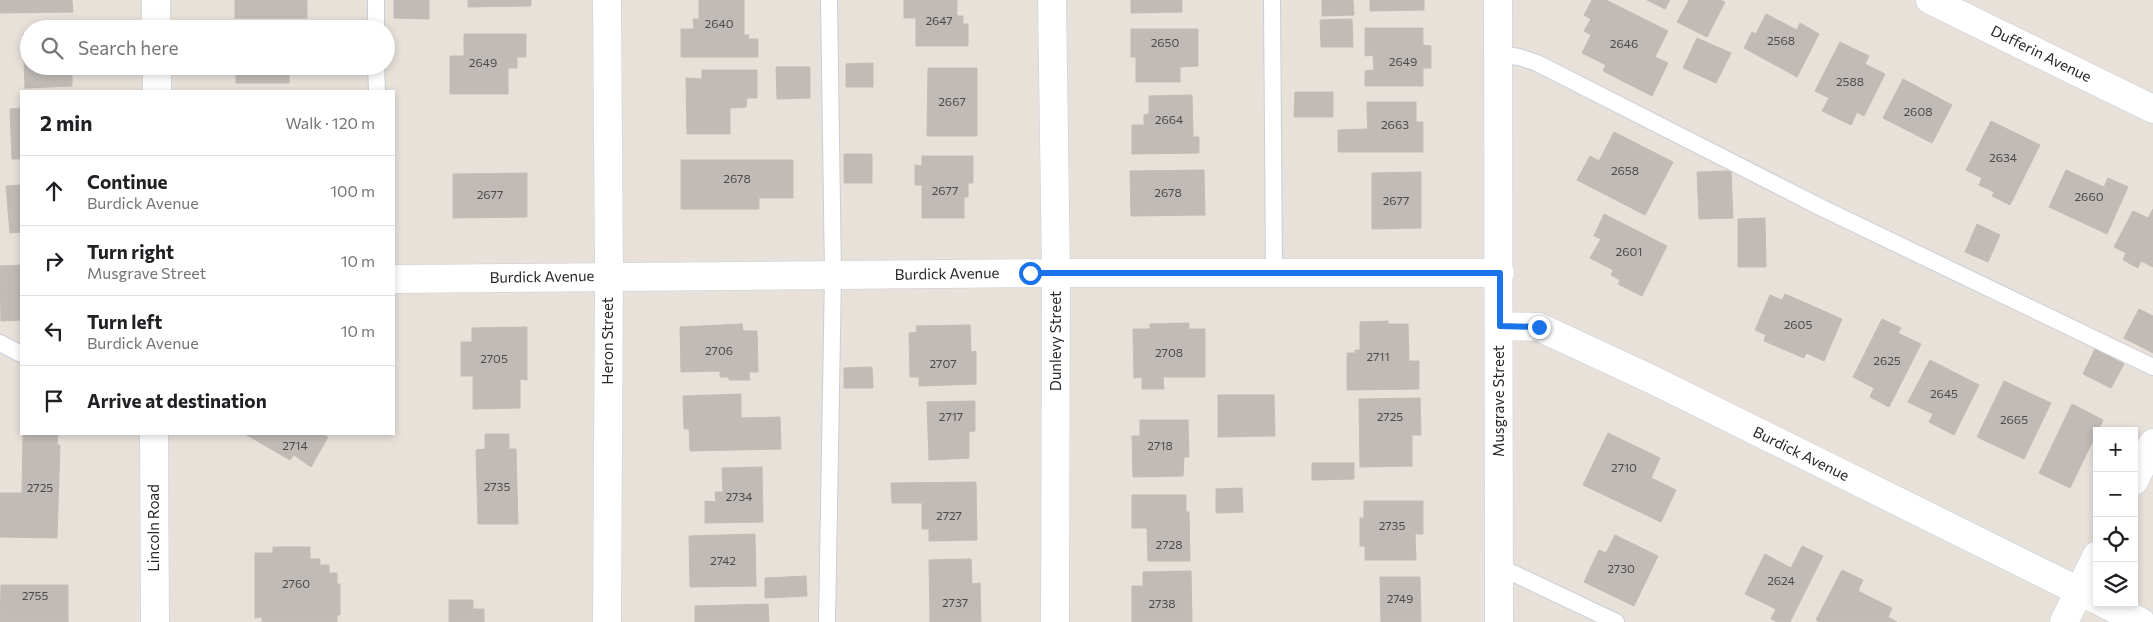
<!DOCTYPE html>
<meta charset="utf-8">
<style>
body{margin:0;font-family:Commissioner,sans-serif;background:#f6f6f6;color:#202124}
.controls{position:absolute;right:15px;bottom:15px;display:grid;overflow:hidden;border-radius:0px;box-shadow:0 2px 8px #0003}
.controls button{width:45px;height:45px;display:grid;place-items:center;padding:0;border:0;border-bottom:1px solid #e0e0e0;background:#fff;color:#202124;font:25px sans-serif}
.stop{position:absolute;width:15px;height:15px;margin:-11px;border:4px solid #1a73e8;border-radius:50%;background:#fff}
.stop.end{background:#1a73e8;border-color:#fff;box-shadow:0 1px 5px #0008}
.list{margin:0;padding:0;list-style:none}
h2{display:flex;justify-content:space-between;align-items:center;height:65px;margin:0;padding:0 20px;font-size:21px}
h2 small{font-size:16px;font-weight:400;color:#757577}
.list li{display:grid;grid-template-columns:32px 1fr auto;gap:15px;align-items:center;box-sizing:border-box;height:70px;padding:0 20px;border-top:1px solid #e0e0e0}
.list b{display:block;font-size:19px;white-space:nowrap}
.list p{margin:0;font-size:16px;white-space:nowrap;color:#757577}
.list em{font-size:16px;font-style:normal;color:#757577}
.icon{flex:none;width:28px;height:28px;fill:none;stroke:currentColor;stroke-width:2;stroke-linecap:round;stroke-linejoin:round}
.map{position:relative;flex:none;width:2153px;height:622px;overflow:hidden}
.search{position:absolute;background:#fff;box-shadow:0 2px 8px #0003;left:20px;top:20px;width:375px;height:55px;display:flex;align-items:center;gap:12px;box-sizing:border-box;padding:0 18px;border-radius:28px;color:#757577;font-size:19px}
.panel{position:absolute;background:#fff;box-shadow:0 2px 8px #0003;left:20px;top:90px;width:375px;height:345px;border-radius:0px}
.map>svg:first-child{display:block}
.building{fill:#c1bbb7;stroke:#c3bcb4}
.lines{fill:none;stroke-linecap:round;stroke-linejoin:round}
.lane-casing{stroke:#c9cdd8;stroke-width:18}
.street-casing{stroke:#c9cdd8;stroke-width:29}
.lane{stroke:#fff;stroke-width:16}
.street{stroke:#fff;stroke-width:28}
.route{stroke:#1a73e8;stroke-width:6}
.labels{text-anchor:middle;stroke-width:4;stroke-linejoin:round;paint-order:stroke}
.number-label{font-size:12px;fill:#4e4c4b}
.street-label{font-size:15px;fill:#272727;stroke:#fff}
</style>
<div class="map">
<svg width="2153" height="622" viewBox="0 0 2153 622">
<rect width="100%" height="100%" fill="#e8e1da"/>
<path class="building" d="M0,0H72L73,12L0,13Z
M235,0H307V18H235Z
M394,0H429V19L394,18Z
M468,0H531V6L468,7Z
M699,0H744V35H749L748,39H758V57H681V29H694L693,19H699Z
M904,0H957V16H963V24H968V46H916V18H904Z
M1131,0H1182V12L1131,13Z
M1322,0H1353L1354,15L1322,16Z
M1370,0H1424V10L1370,11Z
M1592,0H1606L1668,31L1655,57L1668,63L1652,96L1603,71L1606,65L1582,53L1591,35L1584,31L1591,19L1584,15Z
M1647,0H1670L1665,9Z
M1689,0H1720L1725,2L1707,37L1677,22Z
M1766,14L1797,30L1800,23L1819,34L1797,77L1744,48L1752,32L1756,34Z
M1352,19L1353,47H1321L1320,20Z
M1365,28H1423V45L1431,46V68H1423V86H1365V71L1374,70L1373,55L1365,56Z
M1131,29H1198V66L1180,67V82H1136V57H1131Z
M23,34H29V66H72V86L25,88Z
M464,34H526V57H517V68H508V94H450V56H464Z
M1697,38L1731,53L1716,83L1683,68Z
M1840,42L1869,56L1865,64L1885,74L1864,116L1857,112L1851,125L1822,111L1829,98L1815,91Z
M873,63V87H846V64Z
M236,66H289V83H236Z
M776,67H810V98L777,99Z
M928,68H977V136H927Z
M702,70H757V98H747L746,107L730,108V134H687L686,78L702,79Z
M1903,79L1952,105L1932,143L1883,118Z
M1295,92H1333V117H1294Z
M1192,95L1193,137H1199V153L1132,154V125H1144V115L1149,114V96Z
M1367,102H1416V122H1423V152H1368Z
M21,108V159H12L10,109Z
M1991,121L2040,145L2010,205L1992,196L1994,192L1979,185L1982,178L1966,170Z
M1367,129L1368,152H1338V130Z
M1614,132L1673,162L1645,215L1577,180L1590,156L1599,161Z
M844,154H872V183H844Z
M922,156H973V183H968V197H964V218H922V185H915V165L922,166Z
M681,160H793V198H759V209H681Z
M1204,170L1205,215L1131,216L1130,171Z
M2066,170L2104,187L2108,178L2128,187L2107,234L2049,207Z
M1731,171L1733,218L1699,219L1697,172Z
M1421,172V228L1372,229V173Z
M527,173V217L453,218V174Z
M21,185V232L10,233L6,186Z
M2153,209V267L2141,261L2138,268L2123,260L2126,253L2114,247L2133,211L2148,218Z
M1604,214L1667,246L1642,296L1618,284L1620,280L1611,275L1613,270L1590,258L1601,239L1594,236Z
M1765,218L1766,267H1738V219Z
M1977,224L2000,235L1988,262L1965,252Z
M21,265V320L1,321L0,266Z
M1785,294L1842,319L1824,361L1806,353L1804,358L1764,341L1766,335L1755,330L1770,295L1782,300Z
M2139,309L2153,316V353L2124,338Z
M1882,319L1901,328L1898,333L1921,344L1889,407L1870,397L1874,388L1853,377Z
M1388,321V324H1408L1409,361H1419V389L1347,390V353H1355V350H1360V322Z
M1189,323V329H1205V377H1163L1164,389H1142V377L1134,378L1133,329H1150V324Z
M742,324L743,331H757L758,372H749L750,380H729V377H720V371L681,372L680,327Z
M970,325L971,352L976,351V384L919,386V377H910L909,333L917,332L916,326Z
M527,327V380L520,379V408L473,409V376H461V342H472V328Z
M2095,349L2124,364L2111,388L2083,374Z
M1930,360L1979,385L1954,435L1929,422L1933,414L1908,402Z
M872,367L873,388H844V368Z
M2004,381L2051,403L2024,459L1977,437Z
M741,394V418L780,417L781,449L690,451L689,429H684L683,396Z
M1218,395H1274L1275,436L1218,437Z
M1420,398L1421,435H1412V466L1360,467L1359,399Z
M975,401V431L969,432V458L929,460L927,402Z
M2072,404L2103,420L2070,488L2039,473Z
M1140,420H1188L1189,457H1184L1183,476L1133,477L1132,436H1140Z
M1608,433L1660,458L1651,478L1676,490L1661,522L1583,485Z
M23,434H58L57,445H60L57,538L0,537V493H22Z
M245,434H322L328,437L311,467L294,455L290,460Z
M485,434H509V449H516L518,524H478L476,450L485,449Z
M1312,463H1354V479L1312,480Z
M762,467L763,522L705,523V501L716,502L715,492H723L722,468Z
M976,482L977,540L929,541V529H922V503H892L891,483Z
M1242,488L1243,512L1216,513V489Z
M1132,495H1186V512H1189L1190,561H1148L1147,528H1132Z
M1364,501H1423V534H1415L1416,560H1365V546H1360V518H1364Z
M755,534L756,586L690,587L689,536Z
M1615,535L1658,556L1634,606L1584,582L1599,550L1606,553Z
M1802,546L1823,556L1790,622H1778L1771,619L1776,609L1745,594L1765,554L1791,568Z
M273,547H310V559H320V565H329V573H337V584H340V615H337V622H262V617L255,618V553H273Z
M971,559L972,584L980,583L981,622H930L929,560Z
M1842,570L1863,580L1858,591L1892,608L1888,617L1897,622H1820L1816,620Z
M1191,571L1192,622H1132V586H1143V572Z
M806,576L807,596L765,598V578Z
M1380,577H1420L1421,622H1381Z
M1,585H68V622H0Z
M449,600H473V609H484V622H449Z
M768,604L769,622H695V606Z"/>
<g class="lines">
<defs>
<path id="lane" d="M376,0V29
M1272,0L1274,273
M1499,54L1519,57L1537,63L1820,207L2153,367
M376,66L377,91
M0,343L21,354
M1498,566L1616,622
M827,622L833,275L829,0"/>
<path id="street" d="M156,0V29
M607,0L609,276L607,622
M1052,0L1056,273L1055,622
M1498,0L1499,622
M1930,0L2153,109
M157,66V91
M394,279L1056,273H1500
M1500,326L1539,327L1653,380L2097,600
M154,434L155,622
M2134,481L2153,443
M2103,603L2141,622
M2064,622L2097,555"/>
</defs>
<use href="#lane" class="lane-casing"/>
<use href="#street" class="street-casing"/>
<use href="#lane" class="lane"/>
<use href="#street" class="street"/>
</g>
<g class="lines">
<path class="route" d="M1030,273H1500V326L1539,327"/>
</g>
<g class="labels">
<g class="number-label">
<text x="939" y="25">2647</text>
<text x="719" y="28">2640</text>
<text x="1781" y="45">2568</text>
<text x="1165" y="47">2650</text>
<text x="1624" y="48">2646</text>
<text x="1403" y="66">2649</text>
<text x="483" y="67">2649</text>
<text x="1850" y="86">2588</text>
<text x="952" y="106">2667</text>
<text x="1918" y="116">2608</text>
<text x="1169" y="124">2664</text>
<text x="1395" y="129">2663</text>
<text x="2003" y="162">2634</text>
<text x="1625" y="175">2658</text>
<text x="737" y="183">2678</text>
<text x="945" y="195">2677</text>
<text x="1168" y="197">2678</text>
<text x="490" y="199">2677</text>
<text x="2089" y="201">2660</text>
<text x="1396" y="205">2677</text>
<text x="1629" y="256">2601</text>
<text x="1798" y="329">2605</text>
<text x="719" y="355">2706</text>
<text x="1169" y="357">2708</text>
<text x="1378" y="361">2711</text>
<text x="494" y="363">2705</text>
<text x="1887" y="365">2625</text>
<text x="943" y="368">2707</text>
<text x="1944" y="398">2645</text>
<text x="951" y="421">2717</text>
<text x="1390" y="421">2725</text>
<text x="2014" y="424">2665</text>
<text x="295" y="450">2714</text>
<text x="1160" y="450">2718</text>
<text x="1624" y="472">2710</text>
<text x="497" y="491">2735</text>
<text x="40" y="492">2725</text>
<text x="739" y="501">2734</text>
<text x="949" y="520">2727</text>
<text x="1392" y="530">2735</text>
<text x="1169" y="549">2728</text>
<text x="723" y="565">2742</text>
<text x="1621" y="573">2730</text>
<text x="1781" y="585">2624</text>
<text x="296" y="588">2760</text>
<text x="35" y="600">2755</text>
<text x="1400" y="603">2749</text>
<text x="955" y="607">2737</text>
<text x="1162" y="608">2738</text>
</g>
<g class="street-label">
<text transform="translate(2041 54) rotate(26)" y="5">Dufferin Avenue</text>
<text transform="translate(947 274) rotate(-1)" y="5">Burdick Avenue</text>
<text transform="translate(542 277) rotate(-1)" y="5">Burdick Avenue</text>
<text transform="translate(608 341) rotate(-90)" y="5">Heron Street</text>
<text transform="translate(1056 341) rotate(-90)" y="5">Dunlevy Street</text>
<text transform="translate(1499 401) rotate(-90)" y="5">Musgrave Street</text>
<text transform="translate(1801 454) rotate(26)" y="5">Burdick Avenue</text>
<text transform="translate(154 528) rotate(-90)" y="5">Lincoln Road</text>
</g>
</g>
</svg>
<div class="controls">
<button>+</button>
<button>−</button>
<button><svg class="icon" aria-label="locate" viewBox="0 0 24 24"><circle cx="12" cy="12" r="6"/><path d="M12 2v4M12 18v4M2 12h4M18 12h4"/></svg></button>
<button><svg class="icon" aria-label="layers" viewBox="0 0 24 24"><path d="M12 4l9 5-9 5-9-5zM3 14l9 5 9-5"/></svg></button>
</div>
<div class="stop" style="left:1030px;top:273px"></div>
<div class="stop end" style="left:1539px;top:327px"></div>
<div class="search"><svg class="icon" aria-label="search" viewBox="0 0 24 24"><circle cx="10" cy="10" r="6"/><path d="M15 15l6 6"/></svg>Search here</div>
<section class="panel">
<h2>2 min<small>Walk · 120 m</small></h2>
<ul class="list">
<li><svg class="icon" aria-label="ahead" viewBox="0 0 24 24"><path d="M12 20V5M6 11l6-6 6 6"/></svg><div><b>Continue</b><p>Burdick Avenue</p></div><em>100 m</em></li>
<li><svg class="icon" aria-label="right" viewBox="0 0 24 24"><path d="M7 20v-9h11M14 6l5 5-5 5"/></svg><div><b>Turn right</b><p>Musgrave Street</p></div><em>10 m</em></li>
<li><svg class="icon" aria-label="left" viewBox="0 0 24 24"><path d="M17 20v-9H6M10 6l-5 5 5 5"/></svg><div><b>Turn left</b><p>Burdick Avenue</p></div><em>10 m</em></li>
<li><svg class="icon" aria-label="arrive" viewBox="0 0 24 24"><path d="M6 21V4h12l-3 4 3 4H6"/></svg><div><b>Arrive at destination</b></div></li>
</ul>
</section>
</div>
